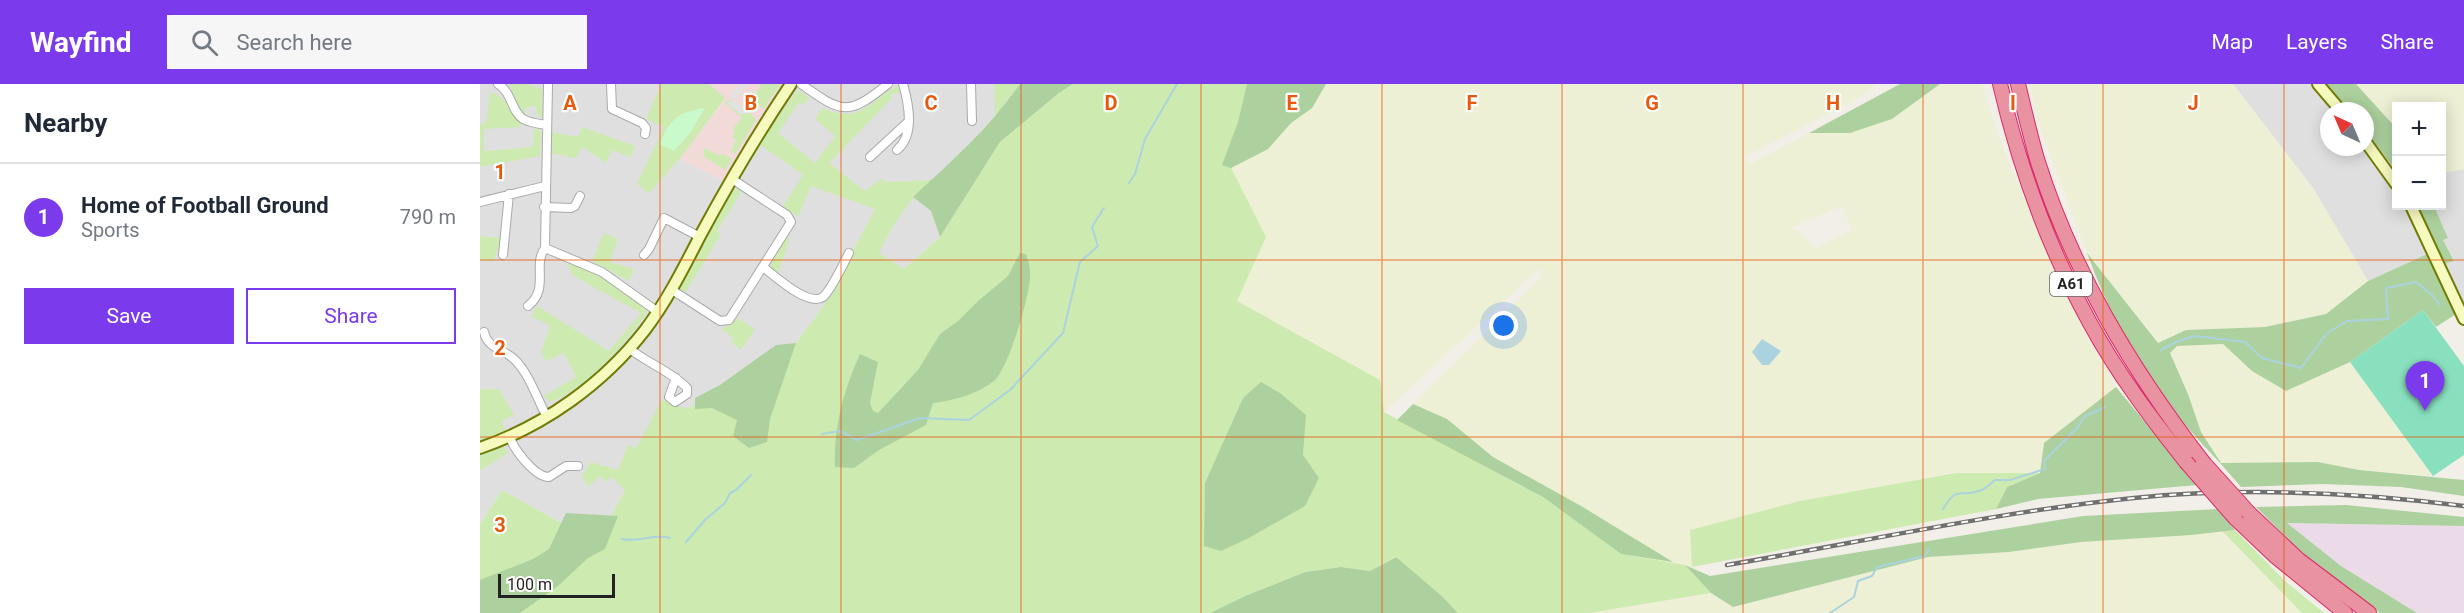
<!DOCTYPE html>
<meta charset="utf-8">
<style>
body{margin:0;font-family:Roboto,sans-serif;background:#f6f6f7;color:#1f2937}
.controls{position:absolute;right:18px;top:18px;display:grid;overflow:hidden;border-radius:0px;box-shadow:0 3px 15px #0003}
.controls button{width:54px;height:54px;display:grid;place-items:center;padding:0;border:0;border-bottom:2px solid #e0e1e3;background:#fff;color:#1f2937;font:30px sans-serif}
.compass{position:absolute;left:1840px;top:18px;width:54px;height:54px;border-radius:50%;background:#fff;box-shadow:0 3px 15px #0003;rotate:316deg}
.scale{position:absolute;left:18px;bottom:15px;width:117px;box-sizing:border-box;padding-left:6px;border:3px solid #222;border-top:0;font-size:16px;line-height:21px;white-space:nowrap;color:#222;-webkit-text-stroke:4px #fff;paint-order:stroke}
.you{position:absolute;left:1024px;top:242px;width:21px;height:21px;margin:-15px;border:4px solid #fff;border-radius:50%;background:#1a73e8;box-shadow:0 0 0 9px #1a73e833}
.badge{display:grid;place-items:center;width:39px;height:39px;border-radius:50%;background:#7c3aed;color:#fff;font-size:20px;font-weight:700}
.pin{position:absolute;translate:-50% -50px;filter:drop-shadow(0 2px 3px #0008)}
.pin::after{content:'';position:absolute;top:32px;width:21px;height:18px;background:inherit;clip-path:polygon(0 0,100% 0,50% 100%)}
.list{margin:0;padding:0;list-style:none}
h2{display:flex;justify-content:space-between;align-items:center;height:78px;margin:0;padding:0 24px;font-size:26px}
h2 small{font-size:20px;font-weight:400;color:#747a83}
.list li{display:grid;grid-template-columns:39px 1fr auto;gap:18px;align-items:center;box-sizing:border-box;height:108px;padding:0 24px;border-top:2px solid #e0e1e3}
.list b{display:block;font-size:22px;white-space:nowrap}
.list p{margin:0;font-size:20px;white-space:nowrap;color:#747a83}
.list em{font-size:20px;font-style:normal;color:#747a83}
.actions{display:flex;gap:12px;padding:18px 24px}
.actions a{flex:1;padding:14px 0;border:2px solid #7c3aed;border-radius:0px;text-align:center;font-size:21px;color:#7c3aed}
.actions .main{background:#7c3aed;color:#fff}
.icon{flex:none;width:33px;height:33px;fill:none;stroke:currentColor;stroke-width:2;stroke-linecap:round;stroke-linejoin:round}
.map{position:relative;flex:none;width:1984px;height:529px;overflow:hidden}
header{display:flex;align-items:center;gap:36px;box-sizing:border-box;height:84px;padding:0 30px;background:#7c3aed;color:#fff}
header strong{font-size:28px}
nav{display:flex;gap:33px;margin-inline-start:auto;font-size:21px}
.search{width:420px;height:54px;background:#f6f6f7;display:flex;align-items:center;gap:15px;box-sizing:border-box;padding:0 21px;border-radius:0px;color:#747a83;font-size:22px}
main{display:flex}
aside{flex:1;background:#fff}
.map>svg:first-child{display:block}
.residential{fill:#e0dfdf}
.commercial{fill:#f2dad9}
.industrial{fill:#ebdbe8}
.farmland{fill:#eef0d5;fill-rule:evenodd}
.grass{fill:#cdebb0}
.forest{fill:#add19e}
.park{fill:#c8facc}
.pitch{fill:#88e0be}
.parking{fill:#e2e2e2}
.water{fill:#aad3df}
.lines{fill:none;stroke-linecap:round;stroke-linejoin:round}
.stream{stroke:#aad3df;stroke-width:2}
.street-casing{stroke:#a9a9a9;stroke-width:10}
.secondary-casing{stroke:#707d05;stroke-width:14}
.highway-casing{stroke:#dc2a67;stroke-width:16}
.street{stroke:#fff;stroke-width:8}
.secondary{stroke:#f7fabf;stroke-width:10}
.highway{stroke:#e892a2;stroke-width:14}
.rail-casing{stroke:#707070;stroke-width:4.5}
.rail{stroke:#fff;stroke-width:2;stroke-dasharray:7;stroke-linecap:butt}
.highway-bridge-casing{stroke:#dc2a67;stroke-width:16;stroke-linecap:butt}
.highway-bridge{stroke:#e892a2;stroke-width:14}
.grid{fill:none;stroke:#e8590c;stroke-width:1.5;stroke-opacity:0.55}
.labels{text-anchor:middle;stroke-width:4.5;stroke-linejoin:round;paint-order:stroke}
.shield{fill:#fff;stroke:#646464;stroke-width:1.5}
.shield-label{font-size:15px;font-weight:bold;fill:#222}
.grid-label{font-size:20px;text-anchor:middle;font-weight:bold;fill:#e8590c;stroke:#fff;stroke-width:4.5;stroke-linejoin:round;paint-order:stroke}
</style>
<header>
<strong>Wayfind</strong>
<div class="search"><svg class="icon" aria-label="search" viewBox="0 0 24 24"><circle cx="10" cy="10" r="6"/><path d="M15 15l6 6"/></svg>Search here</div>
<nav><a>Map</a><a>Layers</a><a>Share</a></nav>
</header>
<main>
<aside>
<h2>Nearby<small></small></h2>
<ul class="list">
<li><span class="badge">1</span><div><b>Home of Football Ground</b><p>Sports</p></div><em>790 m</em></li>
</ul>
<div class="actions"><a class="main">Save</a><a>Share</a></div>
</aside>
<div class="map">
<svg width="1984" height="529" viewBox="0 0 1984 529">
<rect width="100%" height="100%" fill="#f2efe9"/>
<path class="residential" d="M0,0H229L245,14L200,75L311,0H540L525,21L464,87L433,113L451,127L460,153L424,185L344,221L316,259L239,309L206,325L172,357L132,430L108,454L22,406L0,440Z
M1753,0H1831L1854,27H1849V63H1884L1916,111V122H1924L1947,170L1888,197L1833,104Z
M1984,85V222L1972,203L1963,180L1974,176L1963,156L1968,154L1954,122H1962V89Z"/>
<path class="commercial" d="M229,0H311L249,100L199,75L245,15Z"/>
<path class="industrial" d="M1806,439L1984,442V529H1937L1861,482Z"/>
<path class="farmland" d="M846,0H1397L1377,15L1265,73L1270,80L1329,49H1370L1412,35L1460,0H1502L1520,56L1584,209L1636,303L1564,359L1560,389H1476L1320,417L1210,446L1212,483L1141,470L917,336L1061,193L1060,184L904,328L900,296L757,217L785,153L751,84L788,65L811,39L832,24ZM1362,122L1372,146L1336,164L1313,143Z
M1549,0H1753L1833,104L1888,197L1846,230L1785,243L1706,246L1678,259L1607,169L1560,45Z
M1876,0H1984V85L1962,89V22H1916V44Z
M1743,260L1772,287L1806,307L1870,278L1953,392L1879,386L1838,378L1741,379L1721,348L1708,310L1690,269L1697,262Z
M1741,447L1822,529H1110L1231,509L1253,523L1448,473L1529,468L1601,458Z"/>
<path class="grass" d="M29,0H49L62,5L63,34L58,32L55,22L45,24L46,31L41,29Z
M181,0H229L245,14L201,73L169,109L157,100L184,43L166,35Z
M281,0H301L284,24L277,22L273,15Z
M514,0H540L515,32Z
M593,0H846L832,24L811,39L788,65L751,84L786,153L757,217L900,296L904,328L1063,413L1141,470L1205,481L1231,509L1109,529H978L963,513L915,473L890,487L861,483L825,488L765,512L730,529H0V440L22,406L108,454L132,430L145,406L131,393L126,398L120,392L108,403L102,392L111,378L138,386L148,361L156,364L182,316L206,325L238,309L316,259L344,221L395,125L331,102L318,133L303,122L323,91L279,60L315,9L320,7L329,14L323,21L319,18L298,49L335,79L355,52L335,35L342,24C379,40 387,20 416,2H419L421,8L411,10V15L349,79L385,107L403,94L406,98L452,96C426,119 414,138 399,169L424,185L460,153L520,58L579,9Z
M10,8C28,13 30,28 41,41L40,43L4,45V67L53,63L54,45L60,46L61,49L60,72L0,83V39L6,40Z
M249,16L251,18L248,19L270,28L276,36L255,70L251,67L256,56L252,54L255,47L252,46L262,34L245,19Z
M102,43L155,62L151,73L131,66L126,79L102,63L96,74L70,69L71,48L98,53Z
M225,64L240,72L242,69L252,75L245,86L226,74L223,71Z
M257,105L262,107L237,147L241,150L206,208L200,205V201L251,106Z
M124,149L138,155L130,178L154,185L149,197L112,177Z
M0,152L21,154L14,177H0Z
M306,153L310,154L298,189L291,184V180Z
M87,177C106,181 160,210 167,228C149,257 102,309 69,318L64,312L96,293L84,269L66,277L61,268L70,241L51,233L57,222L129,267L161,229L92,191Z
M257,234L275,245L261,266L251,258L252,253L241,245L251,241Z
M0,305H19L34,331L22,337L26,347L0,359Z
M22,362L29,368L0,387V368Z
M1476,389H1560L1527,403L1516,425L1212,483L1210,446L1320,417Z
M1755,446L1804,496L1844,529H1822L1742,447Z"/>
<path class="forest" d="M540,0H593L579,9L520,58L460,153L451,127L433,113C471,78 510,43 540,0Z
M767,0H846L832,24L811,39L788,65L751,84L742,81L758,38Z
M1420,0H1460L1412,35L1370,49H1329Z
M1847,0H1876L1916,44V87L1885,46V27H1869Z
M1937,122H1954L1968,154L1963,156L1974,177L1963,180Z
M540,169L546,170C548,176 550,182 550,188C552,207 528,286 514,297C497,310 473,317 453,319L446,341L399,366L374,384L355,383C353,344 364,305 380,270L398,278L390,319L393,327L398,329L438,286L460,250L478,237L498,217L528,192Z
M1607,169L1678,259L1706,246L1785,243L1846,230L1888,197L1947,170L1976,230L1956,243L1943,226L1870,278L1806,307L1772,287L1743,260L1697,262L1690,269L1708,310L1721,348L1741,379L1838,378L1879,386L1984,396V412L1921,403L1843,400L1761,403C1736,373 1708,347 1685,316C1652,270 1626,222 1607,169Z
M316,259L290,335L287,358L269,364L253,352L257,336L232,324L215,325V314L240,301L296,261Z
M781,298L800,309L826,331L823,371L839,394L825,422L767,455L741,467L724,462L725,399L763,314Z
M1636,303L1717,401L1558,415L1516,425L1527,403L1560,389L1564,359Z
M933,320L967,335L1013,373L1101,422L1193,478L1141,470L1063,413L917,336Z
M1866,421L1984,433V442L1807,439L1861,482L1937,529H1900L1885,519L1830,477L1776,423Z
M1738,425L1755,446L1711,451L1601,458L1529,468L1448,473L1253,523L1231,509L1205,481L1230,492L1603,432Z
M86,429L138,432L125,465L108,474L78,502L40,529H0V496L53,475L69,465Z
M916,473L963,513L978,529H730L765,512L825,488L861,483L890,487Z"/>
<path class="park" d="M225,24L210,49L194,67L179,60C192,34 196,29 225,24Z"/>
<path class="pitch" d="M1943,226L1984,282V371L1953,392L1870,278Z"/>
<path class="parking" d="M260,0H268L255,16L270,28L261,31L247,19L255,16L250,12Z"/>
<path class="water" d="M1282,255L1301,267L1289,281H1282L1272,268Z"/>
<g class="lines">
<path class="stream" d="M649,99L655,90L665,55L697,0
M1681,266L1698,257L1715,252L1765,258L1782,274L1821,284L1847,249L1867,237L1908,235L1906,204L1936,198L1952,211L1960,221
M342,350L360,347L377,356L440,334L489,336L530,306L583,249L600,178L618,162L612,143L624,124
M1463,425C1478,400 1478,414 1499,407C1505,406 1510,400 1515,396H1530L1565,385L1564,377L1597,344L1604,333L1625,323
M142,455C159,459 174,449 190,454
M206,458L225,436L245,419L250,409L256,406L271,391
M1350,529L1374,513L1378,497L1392,492L1397,483L1445,472L1449,465"/>
<defs>
<path id="street" d="M18,0C32,8 31,27 43,35C50,39 60,40 67,41
M68,0L65,164L122,188L178,228
M131,0L132,25L162,39L166,44L165,50
M321,0C363,30 368,32 408,0
M491,0L492,37
M417,66C435,51 429,21 423,0
M390,73L429,37
M0,118L65,102
M64,123L91,124L95,122L100,112
M23,171L29,110
M164,171L169,165L184,134L220,153
M283,183C295,192 328,223 343,213C351,206 364,179 369,169
M192,206L240,237L249,236L311,138L307,131L252,95
M48,222C70,205 52,181 65,164
M4,248C8,265 23,265 34,275C49,289 57,315 67,333
M150,265C167,279 191,287 207,304V310L195,318L189,313L196,294
M30,353C34,366 55,393 69,393L86,382H98"/>
<path id="secondary" d="M1838,0L1861,27
M1885,57L1916,100
M1931,122L1984,235
M0,364C64,342 123,300 165,246C187,217 203,185 220,152C248,100 278,49 311,0"/>
<path id="highway" d="M1520,0C1539,82 1569,165 1610,239C1637,289 1671,334 1706,378
M1538,0C1544,25 1550,51 1557,75C1592,187 1652,286 1723,378
M1769,429L1819,476L1889,529
M1755,434L1795,472L1865,529"/>
</defs>
<use href="#street" class="street-casing"/>
<use href="#secondary" class="secondary-casing"/>
<use href="#highway" class="highway-casing"/>
<use href="#street" class="street"/>
<use href="#secondary" class="secondary"/>
<use href="#highway" class="highway"/>
<defs>
<path id="rail" d="M1247,481C1382,458 1517,428 1654,414C1764,403 1874,408 1984,422"/>
</defs>
<use href="#rail" class="rail-casing"/>
<use href="#rail" class="rail"/>
<defs>
<path id="highway-bridge" d="M1706,378L1755,434
M1723,378L1769,429"/>
</defs>
<use href="#highway-bridge" class="highway-bridge-casing"/>
<use href="#highway-bridge" class="highway-bridge"/>
</g>
<path class="grid" d="M180,0V529M361,0V529M541,0V529M721,0V529M902,0V529M1082,0V529M1263,0V529M1443,0V529M1623,0V529M1804,0V529M0,176H1984M0,353H1984"/>
<g class="labels">
<rect class="shield" x="1570" y="188" width="42" height="24" rx="4.5"/>
<g class="shield-label">
<text x="1591" y="205">A61</text>
</g>
</g>
<g class="grid-label">
<text x="90" y="26">A</text>
<text x="271" y="26">B</text>
<text x="451" y="26">C</text>
<text x="631" y="26">D</text>
<text x="812" y="26">E</text>
<text x="992" y="26">F</text>
<text x="1172" y="26">G</text>
<text x="1353" y="26">H</text>
<text x="1533" y="26">I</text>
<text x="1713" y="26">J</text>
<text x="20" y="95">1</text>
<text x="20" y="271">2</text>
<text x="20" y="448">3</text>
</g>
</svg>
<div class="controls">
<button>+</button>
<button>−</button>
</div>
<svg class="compass" viewBox="-18 -18 36 36"><path d="M0-13l5 13h-10z" fill="#e53935"/><path d="M0 13l5-13h-10z" fill="#747a83"/></svg>
<div class="scale">100 m</div>
<div class="you"></div>
<div class="pin badge" style="left:1945px;top:327px">1</div>
</div>
</main>
